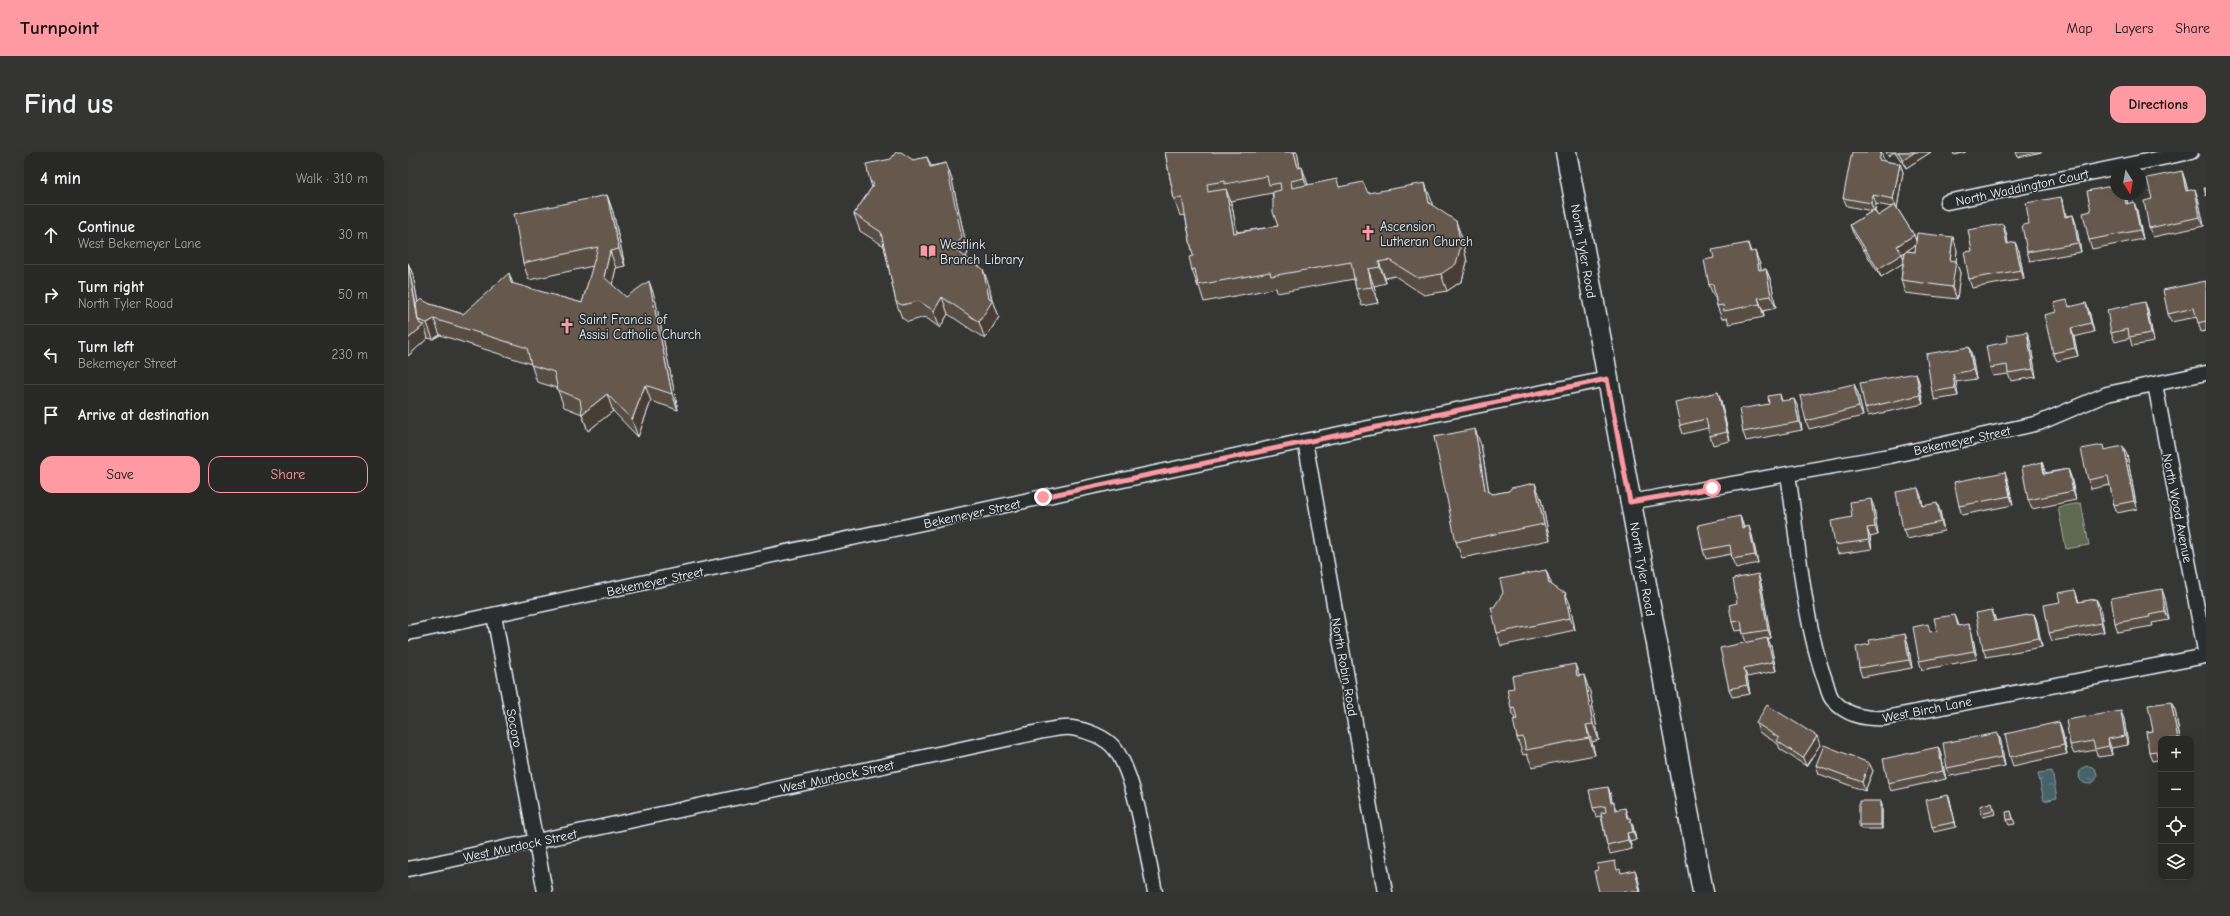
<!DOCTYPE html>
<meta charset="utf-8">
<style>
body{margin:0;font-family:"Comic Neue",sans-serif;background:#343433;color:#f1f3f6}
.controls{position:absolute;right:12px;bottom:12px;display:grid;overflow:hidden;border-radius:8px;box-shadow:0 4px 16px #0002}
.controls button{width:36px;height:36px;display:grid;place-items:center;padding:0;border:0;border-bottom:1px solid #444;background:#282827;color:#f1f3f6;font:20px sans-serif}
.compass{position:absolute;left:1702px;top:12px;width:36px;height:36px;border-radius:50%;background:#282827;box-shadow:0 4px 16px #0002;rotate:169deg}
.stop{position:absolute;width:12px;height:12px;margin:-9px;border:3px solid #ff9aa2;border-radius:50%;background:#fff}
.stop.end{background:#ff9aa2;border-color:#fff;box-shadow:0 1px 4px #0008}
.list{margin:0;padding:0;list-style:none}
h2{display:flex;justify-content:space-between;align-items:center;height:52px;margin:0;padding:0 16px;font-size:17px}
h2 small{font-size:13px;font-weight:400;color:#a5a6a7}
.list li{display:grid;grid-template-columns:26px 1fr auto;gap:12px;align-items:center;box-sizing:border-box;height:60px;padding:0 16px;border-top:1px solid #444}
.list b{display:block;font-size:15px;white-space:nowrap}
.list p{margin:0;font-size:13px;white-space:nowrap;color:#a5a6a7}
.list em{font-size:13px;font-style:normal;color:#a5a6a7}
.actions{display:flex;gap:8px;padding:12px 16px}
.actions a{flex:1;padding:9px 0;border:1px solid #ff9aa2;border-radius:12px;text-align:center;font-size:14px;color:#ff9aa2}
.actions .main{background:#ff9aa2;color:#111}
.icon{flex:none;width:22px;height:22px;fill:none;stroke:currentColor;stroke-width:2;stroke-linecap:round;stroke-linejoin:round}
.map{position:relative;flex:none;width:1798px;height:740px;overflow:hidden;border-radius:12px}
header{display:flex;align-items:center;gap:24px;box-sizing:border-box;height:56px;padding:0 20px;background:#ff9aa2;color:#111}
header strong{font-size:19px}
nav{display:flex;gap:22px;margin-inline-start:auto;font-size:14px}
.intro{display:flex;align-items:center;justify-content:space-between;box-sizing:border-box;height:96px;padding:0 24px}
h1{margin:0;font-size:28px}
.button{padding:10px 18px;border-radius:12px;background:#ff9aa2;color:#111;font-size:14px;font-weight:700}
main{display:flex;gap:24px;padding:0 24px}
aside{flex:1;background:#282827;border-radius:12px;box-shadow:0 4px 16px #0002}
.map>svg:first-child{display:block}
.garden{fill:#5e6950;stroke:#a3ada4}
.water{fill:url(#water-ripples);stroke:#879ca1}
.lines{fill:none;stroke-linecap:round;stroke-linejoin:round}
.minor-casing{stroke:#e8f1f8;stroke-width:17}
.secondary-casing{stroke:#e8f1f8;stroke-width:23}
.minor{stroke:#2a2d2e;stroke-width:14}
.secondary{stroke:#2a2d2e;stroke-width:20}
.wall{fill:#584d42;stroke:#e8f1f8;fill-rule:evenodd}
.shaded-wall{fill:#473e36;stroke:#e8f1f8}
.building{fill:#66594d;stroke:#e8f1f8;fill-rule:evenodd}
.route{stroke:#ff9aa2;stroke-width:5}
.labels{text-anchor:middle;stroke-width:3;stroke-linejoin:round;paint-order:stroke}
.street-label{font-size:13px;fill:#e8f1f8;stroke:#2a2d2e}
.poi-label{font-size:13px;fill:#e8f1f8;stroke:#2a2d2e;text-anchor:start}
</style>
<header>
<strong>Turnpoint</strong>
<nav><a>Map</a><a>Layers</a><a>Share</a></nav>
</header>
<div class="intro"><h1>Find us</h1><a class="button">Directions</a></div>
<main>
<aside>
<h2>4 min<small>Walk · 310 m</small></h2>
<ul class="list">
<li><svg class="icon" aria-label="ahead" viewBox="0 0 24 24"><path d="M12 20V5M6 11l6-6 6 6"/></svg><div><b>Continue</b><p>West Bekemeyer Lane</p></div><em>30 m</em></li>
<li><svg class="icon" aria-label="right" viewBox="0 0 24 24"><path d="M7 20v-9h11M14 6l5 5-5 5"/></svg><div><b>Turn right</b><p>North Tyler Road</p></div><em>50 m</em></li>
<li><svg class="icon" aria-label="left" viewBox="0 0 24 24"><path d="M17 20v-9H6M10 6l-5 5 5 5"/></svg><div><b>Turn left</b><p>Bekemeyer Street</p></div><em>230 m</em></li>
<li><svg class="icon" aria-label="arrive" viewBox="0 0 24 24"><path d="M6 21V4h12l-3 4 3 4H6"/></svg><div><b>Arrive at destination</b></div></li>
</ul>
<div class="actions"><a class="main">Save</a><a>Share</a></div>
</aside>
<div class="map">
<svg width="1798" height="740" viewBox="0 0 1798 740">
<defs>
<pattern id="water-ripples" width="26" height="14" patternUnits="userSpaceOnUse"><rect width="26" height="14" fill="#466467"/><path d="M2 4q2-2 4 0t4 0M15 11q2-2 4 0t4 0" fill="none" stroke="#617b7e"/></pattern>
</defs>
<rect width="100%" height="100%" fill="#363634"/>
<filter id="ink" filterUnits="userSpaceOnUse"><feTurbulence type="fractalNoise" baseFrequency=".025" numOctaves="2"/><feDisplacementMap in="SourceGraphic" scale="8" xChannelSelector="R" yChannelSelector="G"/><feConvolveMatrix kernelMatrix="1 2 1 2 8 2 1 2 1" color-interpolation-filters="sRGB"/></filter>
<g filter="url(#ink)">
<path class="garden" d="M1673,351L1681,393L1658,397L1650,355Z"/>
<path class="water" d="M1671 623a9 9 0 1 1 18 0a9 9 0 1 1-18 0Z
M1644,619L1649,646L1636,649L1630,621Z"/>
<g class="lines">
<defs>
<path id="minor" d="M1539,50L1783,0
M1747,232L1798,504
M897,289L977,740
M1380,322C1390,388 1395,469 1418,531C1420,537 1421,544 1425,548C1439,564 1457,567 1477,566L1798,504
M1222,350L1482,304L1631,271L1699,242L1798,221
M86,463L137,740
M0,481L897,289L1199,227
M0,717L613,584C626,581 652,574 664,576C678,578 698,585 707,597C728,624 739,704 747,740"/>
<path id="secondary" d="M1158,0L1295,740"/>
</defs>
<use href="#minor" class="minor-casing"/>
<use href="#secondary" class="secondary-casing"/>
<use href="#minor" class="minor"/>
<use href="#secondary" class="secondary"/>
</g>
<path class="wall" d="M757,0H889L892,16L900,33L931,35L960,41L1023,47L1024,53L1054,86L1059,110L1054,129L1039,139L1016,143L987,124L977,126L978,131L966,134L970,151L954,154L948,137L946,127L869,141L868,136L796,150L791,134L790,135L784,118L785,104L777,63L772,64L766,47ZM864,41L870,74L829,80L824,54L821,46H822L823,49Z
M1487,0H1523L1498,16Z
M1545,0H1558L1546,3Z
M1608,0H1634L1610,5Z
M519,5L523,14L538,11L544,28L560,101L558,105L581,133L584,147L585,148L591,165L577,187L540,162L532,176L517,165L500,170L494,166L488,150L476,94L452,79L446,62L464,35L462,29L505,8Z
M1476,9L1492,12L1495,20L1489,56L1506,83L1508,88L1549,98L1548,109L1552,121L1549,147L1497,141L1493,128L1495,111L1473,125L1445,81L1442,73L1464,59L1439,54L1435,46ZM1468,52L1484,55L1470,64L1467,59ZM1508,93L1507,100L1498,99ZM1497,100L1496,107L1494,102Z
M1774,19L1777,28L1780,39L1790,46L1796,74L1745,85L1741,76L1744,47Z
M1718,42L1720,52L1726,50L1729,59L1735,87L1684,97L1681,88L1683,59Z
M199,43L205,60L217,114L208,116L204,133L218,145L247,146L270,258L243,249L230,285L205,259L180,279L174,262L156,255L149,236L129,230L123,212L32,183L25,187L20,186L0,204V111L5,123L10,151L22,152L55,162L105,132L174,151L185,114L121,128L115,111Z
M1656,53L1658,64L1665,63L1668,72L1673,100L1622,109L1619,100L1621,72Z
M1598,80L1600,92L1611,99L1616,127L1564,136L1561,127L1564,99Z
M1340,91L1343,100L1352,112L1353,118L1358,117L1363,129L1368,156L1355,159L1356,165L1321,172L1319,166L1314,167L1309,154L1307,145H1306L1301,133L1306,106Z
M1798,129V179L1793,180L1789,165L1763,170L1760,162Z
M1737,150L1740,159L1746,190L1724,194L1722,186L1707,190L1703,181Z
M1662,154L1681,159L1686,180L1666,185L1670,204L1649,209L1645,201L1648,160Z
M1619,180L1622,189L1628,225L1603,229L1600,222L1585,224L1582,216L1600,190Z
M1561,195L1564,204L1568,227L1548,230L1550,244L1527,248L1524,240Z
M1508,221L1511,230L1515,252L1460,264L1457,256Z
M1446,232L1450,241L1455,264L1401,277L1398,269Z
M1372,242L1374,249L1390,255L1394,278L1338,289L1335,280L1361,252Z
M1313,249L1322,289L1305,293L1302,284L1300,276L1275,282L1272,273Z
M1073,293L1081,340L1085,342L1101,339L1133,347L1142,388L1054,406L1048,390Z
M1697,298L1719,303L1729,357L1709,361L1706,353L1702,333L1683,337L1680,328Z
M1634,310L1637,321L1660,317L1663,325L1668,348L1624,357L1620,348Z
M1600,329L1605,353L1554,363L1551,354Z
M1513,344L1515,354L1532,359L1536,379L1499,387L1495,378Z
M1466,355L1470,383L1462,385L1464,397L1430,402L1427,393L1444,365Z
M1332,364L1336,375L1344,383L1350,411L1328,416L1324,407L1323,402L1298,407L1295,398Z
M1138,418L1143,433L1162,452L1167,478L1093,494L1089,481L1086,455Z
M1353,431L1363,486L1360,487L1363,494L1368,519L1339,525L1342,542L1324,545L1321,537L1338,490L1335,482L1334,478L1327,479L1324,470L1329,451Z
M1757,446L1761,468L1744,471L1745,474L1710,480L1707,471Z
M1670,447L1671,450L1688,447L1692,455L1696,480L1644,489L1641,481Z
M1584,458L1588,469L1626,462L1629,470L1634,495L1578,505L1575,497Z
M1547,463L1551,474L1564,481L1569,507L1514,518L1511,509L1523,480L1529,479Z
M1500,491L1504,516L1454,525L1451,516Z
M1171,524L1182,540L1191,588L1184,590L1187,603L1124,615L1119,602L1115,603L1109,586L1107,568L1103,556Z
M1763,550L1767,558L1772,587H1753V616L1750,608L1744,609L1741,600L1745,579Z
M1716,567L1720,593L1703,596L1704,603L1690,605L1687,598L1666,602L1662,593Z
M1651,570L1654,578L1659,602L1605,614L1602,605Z
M1348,571L1412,593L1398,614L1372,597L1370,592L1351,580Z
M1590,581L1593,590L1597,614L1542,624L1539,616Z
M1530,595L1533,603L1538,627L1483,639L1480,631Z
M1461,611L1465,619L1457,639L1411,622L1408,613Z
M1200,635L1203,644L1204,650L1209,658L1220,666L1225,674L1228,688L1222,690L1224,697L1202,702L1199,693L1193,664L1188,665L1185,656Z
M1540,643L1548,675L1526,680L1524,675Z
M1474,653V677H1453L1451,673Z
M1586,655L1588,662L1575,665L1573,661Z
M1603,659L1607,672L1601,673L1599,668Z"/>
<path class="shaded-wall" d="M886,0H889L894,27L890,16Z
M1473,0L1476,8L1475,16L1471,8Z
M1478,0H1487L1480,4Z
M1507,0H1523L1498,16L1495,8Z
M538,11L544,28L560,101L552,114L546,97Z
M1492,12L1495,20L1489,56L1485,47Z
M894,15L900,32L902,43L896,26Z
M1774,19L1777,28L1782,48L1778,39Z
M1017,31L1023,47L1027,68L1021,51Z
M818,37L824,54L832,97L826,81Z
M1787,37L1790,46L1796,74L1792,65Z
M1716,42H1718L1721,61L1718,52Z
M199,43L205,60L217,114L211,97Z
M1465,43L1468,52L1466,60L1463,51Z
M1653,45L1656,53L1660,73L1657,65Z
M1726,50L1729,59L1735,87L1732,78Z
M1665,63L1668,72L1673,100L1670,91Z
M1048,69L1054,86L1059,110L1054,129L1039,139L1033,122Z
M1595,72L1598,80L1602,101L1599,92Z
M1506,83L1509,92L1494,102L1497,110L1473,125L1470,117L1489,94Z
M1545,85L1549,98L1548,109L1552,121L1549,147L1544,135L1542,108Z
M1607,90L1611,99L1616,127L1613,118Z
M202,99L208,116L202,142L196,125Z
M1347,99L1352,112L1356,131L1351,118Z
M971,110L977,126L978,131L972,115Z
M0,111L5,123L13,169H11Z
M575,117L581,133L584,150L585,148L591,165L577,187L571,170L581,146Z
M960,117L966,134L970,151L964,135Z
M1358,117L1363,129L1368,156L1363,144Z
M101,121L107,137L103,131Z
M241,129L247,146L270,258L264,242Z
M534,145L540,162L532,176L526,159Z
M1350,146L1355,159L1356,165L1352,152Z
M1737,150L1740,159L1746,190L1743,181Z
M1678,151L1681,159L1686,180L1683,171Z
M26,167L32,183L25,187L19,171Z
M16,173L20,186L0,204V187Z
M1663,176L1666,185L1670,204L1667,196Z
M1619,180L1622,189L1628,225L1625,217Z
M1561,195L1564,204L1568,227L1565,218Z
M1508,221L1511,230L1515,252L1512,243Z
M1545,222L1548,230L1550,244L1547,236Z
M1446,232L1450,241L1455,264L1451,255Z
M237,233L243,249L230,285L224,268Z
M1310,240L1313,249L1322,289L1319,280Z
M199,242L205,259L180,279L174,262Z
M1386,247L1390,255L1394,278L1391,270Z
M1067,277L1073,293L1083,354L1077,338Z
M1715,294L1719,303L1729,357L1726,349Z
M1634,310L1637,319L1639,330L1636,322Z
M1660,317L1663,325L1668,348L1665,339Z
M1597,320L1600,329L1605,353L1602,344Z
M1127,331L1133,347L1142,388L1136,372Z
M1510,336L1513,344L1517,363L1514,354Z
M1463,347L1466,355L1470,383L1467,375Z
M1529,351L1532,359L1536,379L1533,370Z
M1332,364L1335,373L1338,384L1334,376Z
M1341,374L1344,383L1350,411L1347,403Z
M1459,376L1462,385L1464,397L1461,388Z
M1138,418L1143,430L1146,444L1141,431Z
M1350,422L1353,431L1363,486L1360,478Z
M1754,437L1757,446L1761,468L1757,460Z
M1667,438L1670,447L1673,459L1670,450Z
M1157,440L1162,452L1167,478L1162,466Z
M1688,447L1692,455L1696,480L1693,471Z
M1584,458L1587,466L1589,477L1586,469Z
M1626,462L1629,470L1634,495L1631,486Z
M1547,463L1550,471L1553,483L1550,474Z
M1561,472L1564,481L1569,507L1566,499Z
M1497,482L1500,491L1504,516L1501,508Z
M1359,486L1363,494L1368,519L1365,510Z
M1167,512L1173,528L1169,524Z
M1336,516L1339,525L1342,542L1339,533Z
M1176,523L1182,540L1191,588L1185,572Z
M1763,550L1767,558L1772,587H1770Z
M1713,559L1716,567L1720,593L1717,584Z
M1651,570L1654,578L1659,602L1656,593Z
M1178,573L1184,590L1187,603L1181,586Z
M1590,581L1593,590L1597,614L1594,605Z
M1409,584L1412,593L1398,614L1395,606Z
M1700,587L1703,596L1704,603L1701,594Z
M1530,595L1533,603L1538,627L1535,619Z
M1461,611L1465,619L1457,639L1454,630Z
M1200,635L1203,644L1206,659L1203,651Z
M1540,643L1542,647L1548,675L1547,670Z
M1473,649L1474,653V677L1473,673Z
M1217,656L1220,665L1222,675L1219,666Z
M1222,666L1225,674L1228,688L1225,680Z
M1219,681L1222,690L1224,697L1220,688Z
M1227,718L1231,730L1233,740H1232Z"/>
<path class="building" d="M488,0H493L505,8L519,5L522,15L538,11L554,85L546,97L575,117L581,146L585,148L571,170L534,145L526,159L511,149L494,153L488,150L473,80L446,62L466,32L462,29L458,12L483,7Z
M757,0H886L890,16L894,15L896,26L883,29L884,36L929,27L931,35L955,30L960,41L1017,31L1021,51L1048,69L1053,93L1048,112L1033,122L1010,126L981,108L971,110L972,115L960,117L964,135L948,137L943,110L863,124L862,120L790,133L787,117L784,118L781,105L785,104L774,46L766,47ZM859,24L861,33L872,31L873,38L865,40V60L870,74L826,81L818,37L800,40L799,32L817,29V32Z
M1444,0H1473L1471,8L1492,12L1485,47L1465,43L1463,51L1435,46Z
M1490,0H1507L1495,8Z
M1774,19L1778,39L1787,37L1792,65L1741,76L1736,49L1744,47L1739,26Z
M1708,33V42H1716L1718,52L1726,50L1732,78L1681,88L1675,61L1683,59L1679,39Z
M1796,36H1798V44Z
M199,43L211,97L202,99L196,125L218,145L241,129L264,242L237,233L224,268L199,242L174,262L172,247L150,238L146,220L123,213L119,196L26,167L19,171L10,168L8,152L13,147L22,152L55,162L101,121L103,131L174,151L190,95L115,111L106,62Z
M1653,45L1657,65L1665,63L1670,91L1619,100L1614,73L1621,72L1618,51Z
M1487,53L1506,83L1489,94L1494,102L1470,117L1442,73L1466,58L1470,64Z
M1595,72L1599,92L1607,90L1613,118L1561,127L1556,100L1564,99L1560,78Z
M1509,81L1545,85L1542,108L1548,109L1544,135L1493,128L1497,99L1507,100Z
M1340,91L1342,100L1347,99L1351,118L1358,117L1363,144L1350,146L1352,152L1316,159L1315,153L1309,154L1305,132L1301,133L1296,108L1306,106L1304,98Z
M0,111L10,168L12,172L16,173L0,187Z
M1798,129V169L1790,171L1786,156L1760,162L1755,138Z
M1659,148L1661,155L1678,151L1683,171L1663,176L1667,196L1645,201L1636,163L1648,160L1646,151Z
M1737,150L1743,181L1721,185L1720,177L1703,181L1699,158Z
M1619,180L1625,217L1600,221L1599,213L1582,216L1578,194L1600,190L1599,183Z
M1561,195L1565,218L1545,222L1547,236L1524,240L1518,202Z
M1508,221L1512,243L1457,256L1452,231Z
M1446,232L1451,255L1398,269L1392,244Z
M1310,240L1319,280L1302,284L1298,267L1272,273L1267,250Z
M1372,242L1373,249L1386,247L1391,270L1335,280L1331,257L1361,252L1360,244Z
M1067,277L1077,338L1085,342L1101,339L1103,336L1127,331L1136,372L1048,390L1026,285Z
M1695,293L1696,298L1715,294L1726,349L1706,353L1700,324L1680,328L1673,297Z
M1634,310L1636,322L1660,317L1665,339L1620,348L1614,315Z
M1597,320L1602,344L1551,354L1546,330Z
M1510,336L1514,354L1529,351L1533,370L1495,378L1488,340Z
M1463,347L1467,375L1459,376L1461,388L1427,393L1423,369L1444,365L1442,350Z
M1332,364L1334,376L1341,374L1347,403L1324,407L1322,393L1295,398L1290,373Z
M1138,418L1141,431L1154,440H1157L1162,466L1089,481L1083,455H1086L1095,441L1092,427Z
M1350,422L1360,478L1335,482L1333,469L1324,470L1321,453L1329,451L1325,427Z
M1754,437L1757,460L1741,463L1742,465L1707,471L1703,446Z
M1667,438L1670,450L1688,447L1693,471L1641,481L1636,453L1652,450L1650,441Z
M1584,458L1586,469L1626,462L1631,486L1575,497L1568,461Z
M1547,463L1550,474L1561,472L1566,499L1511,509L1505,475L1520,472L1522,480L1529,479L1526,466Z
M1497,482L1501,508L1451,516L1448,495L1462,492L1461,488Z
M1359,486L1365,510L1336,516L1339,533L1321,537L1312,496Z
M1167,512L1169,524L1176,523L1185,572L1178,573L1181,586L1118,598L1115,585L1109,586L1105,568L1109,567L1106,555L1103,556L1099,537L1106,536L1104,524Z
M1763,550L1770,587H1753V608L1750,609L1748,599L1741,600L1738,580L1745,579L1740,553Z
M1359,553L1409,584L1395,606L1369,589L1371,586L1348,571Z
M1713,559L1717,584L1700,587L1701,594L1687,597L1685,589L1662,593L1658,568Z
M1651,570L1656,593L1602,605L1597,582Z
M1590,581L1594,605L1539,616L1535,591Z
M1416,593L1461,611L1454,630L1408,613Z
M1530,595L1535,619L1480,631L1475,607Z
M1200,635L1203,651L1206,650L1207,658L1217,656L1219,666H1222L1225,680L1219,681L1220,688L1199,693L1193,661L1198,660L1197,654L1185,656L1181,638Z
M1540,643L1547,670L1524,675L1518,648Z
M1451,649H1473V673H1451Z
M1584,650L1586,658L1573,661L1572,654Z
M1603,659L1605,667L1599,668L1598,660Z
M1207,709L1209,718L1212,717L1213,721L1227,718L1232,740H1191L1186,719L1190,718L1189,712Z"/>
</g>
<g class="lines" filter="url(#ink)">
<path class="route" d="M635,345L1199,227L1222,350L1304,336"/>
</g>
<defs>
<symbol id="church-bare" viewBox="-9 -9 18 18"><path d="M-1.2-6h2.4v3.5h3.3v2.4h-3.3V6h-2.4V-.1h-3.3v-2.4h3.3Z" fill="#ff9aa2" stroke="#2a2d2e" stroke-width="2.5" paint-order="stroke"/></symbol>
<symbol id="library-bare" viewBox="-9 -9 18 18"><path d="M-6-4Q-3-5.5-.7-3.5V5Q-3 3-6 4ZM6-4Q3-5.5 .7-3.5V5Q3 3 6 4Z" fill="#ff9aa2" stroke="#2a2d2e" stroke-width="2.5" paint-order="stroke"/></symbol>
</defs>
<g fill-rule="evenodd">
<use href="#church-bare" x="949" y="70" width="22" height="22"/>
<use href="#library-bare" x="509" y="88" width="22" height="22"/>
<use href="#church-bare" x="148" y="163" width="22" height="22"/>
</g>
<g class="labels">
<g class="street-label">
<text transform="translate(1614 35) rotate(-12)" y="5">North Waddington Court</text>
<text transform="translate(1176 99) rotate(80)" y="5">North Tyler Road</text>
<text transform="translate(1554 288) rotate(-12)" y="5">Bekemeyer Street</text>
<text transform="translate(1770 356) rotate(79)" y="5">North Wood Avenue</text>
<text transform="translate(564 361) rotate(-12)" y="5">Bekemeyer Street</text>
<text transform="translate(1235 417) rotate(80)" y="5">North Tyler Road</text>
<text transform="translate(247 429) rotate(-12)" y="5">Bekemeyer Street</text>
<text transform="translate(937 515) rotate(80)" y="5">North Robin Road</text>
<text transform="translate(1519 557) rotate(-11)" y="5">West Birch Lane</text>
<text transform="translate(107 576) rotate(79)" y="5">Socoro</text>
<text transform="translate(429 624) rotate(-12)" y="5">West Murdock Street</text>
<text transform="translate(112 693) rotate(-12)" y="5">West Murdock Street</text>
</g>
<g class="poi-label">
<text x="972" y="79">Ascension<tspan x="972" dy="15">Lutheran Church</tspan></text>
<text x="532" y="97">Westlink<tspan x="532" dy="15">Branch Library</tspan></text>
<text x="171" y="172">Saint Francis of<tspan x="171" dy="15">Assisi Catholic Church</tspan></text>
</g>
</g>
</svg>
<div class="controls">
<button>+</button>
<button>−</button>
<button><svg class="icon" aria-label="locate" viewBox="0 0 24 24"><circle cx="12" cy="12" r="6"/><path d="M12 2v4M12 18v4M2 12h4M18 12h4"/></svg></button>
<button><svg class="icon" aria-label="layers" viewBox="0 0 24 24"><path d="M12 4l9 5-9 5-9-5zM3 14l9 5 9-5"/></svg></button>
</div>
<svg class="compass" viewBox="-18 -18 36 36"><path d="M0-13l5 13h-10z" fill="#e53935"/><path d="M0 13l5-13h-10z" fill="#a5a6a7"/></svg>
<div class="stop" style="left:1304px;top:336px"></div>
<div class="stop end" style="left:635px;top:345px"></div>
</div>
</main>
